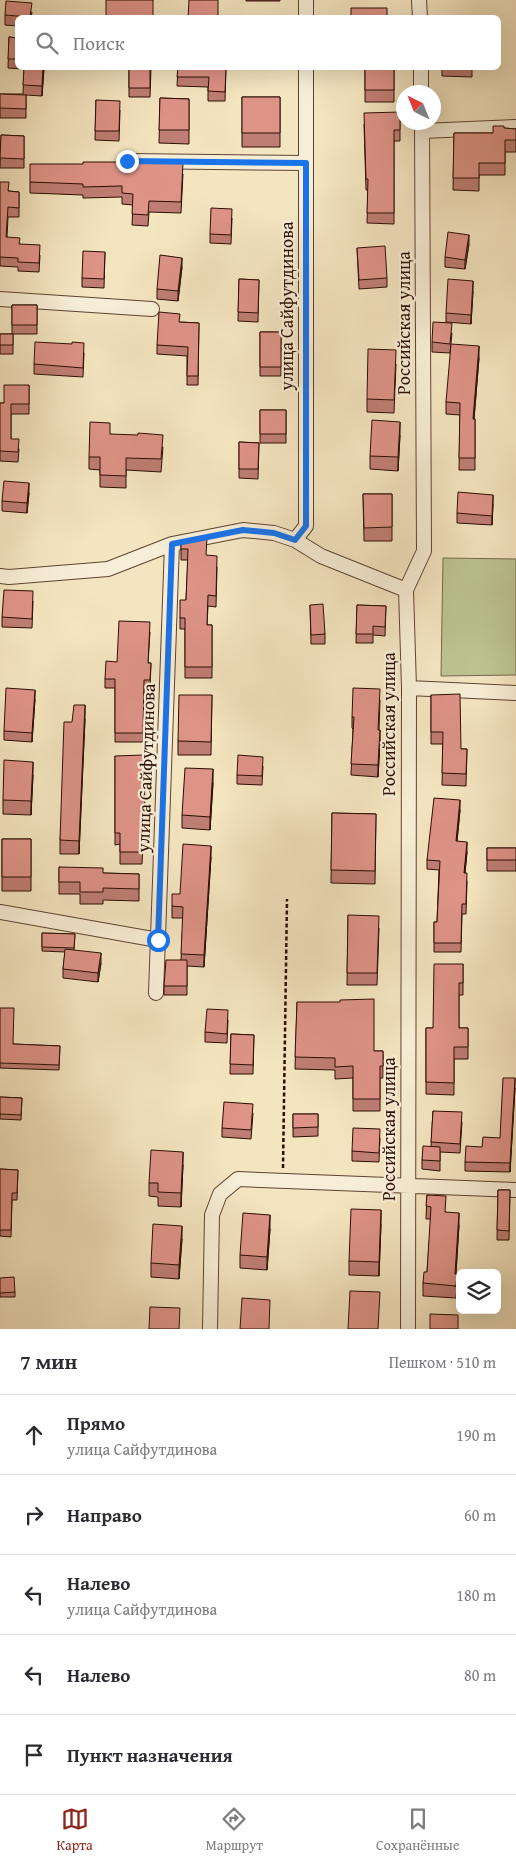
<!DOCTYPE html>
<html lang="ru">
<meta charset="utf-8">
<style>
body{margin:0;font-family:"Gentium Book Plus",serif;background:#f2f2f3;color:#2b2b33}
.controls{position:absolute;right:15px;bottom:15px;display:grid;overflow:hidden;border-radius:8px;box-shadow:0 5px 20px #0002}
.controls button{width:45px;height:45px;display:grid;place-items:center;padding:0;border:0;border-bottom:1px solid #e1e1e2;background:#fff;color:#2b2b33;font:25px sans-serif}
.compass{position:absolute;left:396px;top:85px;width:45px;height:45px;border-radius:50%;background:#fff;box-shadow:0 5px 20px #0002;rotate:317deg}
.stop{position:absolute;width:15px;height:15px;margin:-11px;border:4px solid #1a73e8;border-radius:50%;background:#fff}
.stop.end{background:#1a73e8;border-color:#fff;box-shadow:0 1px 5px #0008}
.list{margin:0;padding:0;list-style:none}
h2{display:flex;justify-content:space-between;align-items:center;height:65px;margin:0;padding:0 20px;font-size:21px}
h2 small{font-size:16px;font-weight:400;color:#7c7c81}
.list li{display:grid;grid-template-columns:32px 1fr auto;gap:15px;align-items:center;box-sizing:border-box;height:80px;padding:0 20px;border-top:1px solid #e1e1e2}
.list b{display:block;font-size:19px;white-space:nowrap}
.list p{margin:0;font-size:16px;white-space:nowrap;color:#7c7c81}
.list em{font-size:16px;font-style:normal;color:#7c7c81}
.icon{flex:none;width:28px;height:28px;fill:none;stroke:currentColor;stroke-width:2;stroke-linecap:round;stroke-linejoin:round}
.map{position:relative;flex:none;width:516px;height:1329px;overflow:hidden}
.search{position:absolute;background:#fff;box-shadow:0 5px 20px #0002;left:15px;right:15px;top:15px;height:55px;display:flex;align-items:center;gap:12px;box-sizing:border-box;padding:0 18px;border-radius:8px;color:#7c7c81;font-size:19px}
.sheet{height:465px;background:#fff}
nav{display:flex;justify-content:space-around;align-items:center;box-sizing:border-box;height:70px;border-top:1px solid #e1e1e2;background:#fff;font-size:14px;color:#7c7c81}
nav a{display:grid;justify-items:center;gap:2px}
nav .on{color:#8f2418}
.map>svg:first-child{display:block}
.green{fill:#bcc492;stroke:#74684a}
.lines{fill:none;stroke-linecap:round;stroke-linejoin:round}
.minor-casing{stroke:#5e4332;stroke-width:16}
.path{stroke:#2c0d02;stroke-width:2.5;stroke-dasharray:4 2.5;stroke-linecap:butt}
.minor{stroke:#f8eed7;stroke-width:14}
.wall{fill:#bf7e74;stroke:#2c0d02}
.shaded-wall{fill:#9b675e;stroke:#2c0d02}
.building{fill:#de9387;stroke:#2c0d02}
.route{stroke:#1a73e8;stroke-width:6}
.labels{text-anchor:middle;stroke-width:4.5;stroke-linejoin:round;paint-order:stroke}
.street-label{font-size:18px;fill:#2c0d02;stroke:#f8eed7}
</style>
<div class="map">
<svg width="516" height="1329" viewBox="0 0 516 1329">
<rect width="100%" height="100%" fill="#f4e5c1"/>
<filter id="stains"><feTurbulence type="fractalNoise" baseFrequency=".004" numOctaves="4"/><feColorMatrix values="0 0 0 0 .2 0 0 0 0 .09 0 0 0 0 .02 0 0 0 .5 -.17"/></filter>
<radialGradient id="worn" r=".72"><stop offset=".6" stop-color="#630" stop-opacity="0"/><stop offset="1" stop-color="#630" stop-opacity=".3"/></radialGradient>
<path class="green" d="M443,558L516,559V675L441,676Z"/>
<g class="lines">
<defs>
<path id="minor" d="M419,0L420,18
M306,18V0
M421,68V92
M422,131L516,127
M129,161L306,163
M0,299L152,309
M295,540L306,526V68
M0,576L9,577L108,569L172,544L243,530L274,533L295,540L321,556L406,590
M409,688L516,693
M0,912L158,940
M156,993L172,544
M210,1329L212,1215L220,1194L238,1179L516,1190
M408,1329L409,688L406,590L424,551L422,122"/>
</defs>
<use href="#minor" class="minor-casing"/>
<path class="path" d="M283,1168L287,899"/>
<use href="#minor" class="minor"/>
</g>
<path class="wall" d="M246,0H280V1H246Z
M32,12L31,18H18V26L5,25V15Z
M9,37L18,38V68H44L42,96L26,95V118H0V94H23L24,69L8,68Z
M129,68H151L150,97H129Z
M178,68H226L225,101H208V87L177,86Z
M365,68H394V102H365Z
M442,68H472V77L442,76Z
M242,97H280V147H242Z
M160,98L189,99V144L159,143Z
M96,100L120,110L119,141L95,140Z
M400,112V141H394V224L367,223L368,190H366L364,124Z
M504,128L516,129V152H505V175H479V191L453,190L454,133H493Z
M1,135L24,136V168H0Z
M183,174L181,213L149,212L148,226L132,225L133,205L122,204V197L83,198V195L30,193V182Z
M0,182L9,191L19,192V217H8L7,237L40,255L39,272L18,271V267L0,266Z
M232,218L231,244L210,243V234Z
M469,244L465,269L445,267V257Z
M357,248L387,278V287L359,289Z
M105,252L104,288L82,287V278Z
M182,267L178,301L157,299V289Z
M239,279L259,280L258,322L238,321Z
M473,291L471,324L446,322V313Z
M12,305H37V334H13V354H0V334H12Z
M180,322L199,323L198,385H187V356L157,354V345Z
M260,332H281V376H260Z
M452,333L450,353L432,352V342Z
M84,353L83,377L34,374V364Z
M479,358L474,419H475V470H459L460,415L446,414V402Z
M396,364L394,413L367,412V399Z
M29,385V414H11V439L19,449L18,462L0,461V403H4Z
M260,410H286V443H260Z
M110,434L163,447L161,472L126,470V488L100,487V470L89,469V457Z
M400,435L398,471L370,469V456Z
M239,442L259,443L258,479L239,478Z
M29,493L27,513L2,511V501Z
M363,494H392V541H364Z
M493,504L492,525L457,523V513Z
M181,540L206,555L217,567L216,607L208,606L207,625H212V678H185V629H180V618L186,600L188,560H181Z
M33,601L32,628L2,627V617Z
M310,605L325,634V644H311Z
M357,605L386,606L385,636L373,635V643H356Z
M150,632L148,663H151L150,689H144L143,742H115V688H105V679L117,662Z
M212,695L211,755H178V741Z
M431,695L461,749H467L466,786L442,785L443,744H431Z
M35,699L32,742L4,740V731Z
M380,700L379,730L380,742L378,777L351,775L353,729L352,728V717Z
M85,719L79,854H60V840L72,722Z
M115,756L145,814H148V844L143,845L142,864H120V844L115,845Z
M263,766L262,785L237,784V775Z
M33,775L31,815L3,814V800Z
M213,783L210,830L182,828V815Z
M460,810L457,842L467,852L465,873L467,882L466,914H462L461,952H434V922H437L439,870L427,869V860Z
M332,813L376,814L375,884L331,883Z
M2,839H31V891H2Z
M487,848H516V871H487Z
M211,857L204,967L187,966V995H164V986L181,960L183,918H172V906L180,894Z
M59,867L103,873L139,874V901L103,900V904H80V894H59Z
M348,915L379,928L377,985H347Z
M42,933L75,934L74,950L101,963L98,982L63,978V969L65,952L42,951Z
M463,964V995H459V1028H468V1059H454V1095L426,1094V1028H433Z
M297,1002L374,1051H383V1078H380V1111H353V1078L335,1079V1070L295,1069Z
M0,1008L13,1044L60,1046L59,1070L0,1068Z
M228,1020L227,1043L205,1042V1032Z
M231,1034L254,1035L253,1074H230Z
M515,1088L510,1172L465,1171V1162L500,1138Z
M0,1097L22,1098L21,1120L0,1119Z
M433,1111L462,1122L460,1153L440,1152V1171L422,1169V1160L431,1147Z
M253,1113L251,1139L222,1137V1128Z
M293,1114H318V1136L293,1137Z
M380,1138L379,1162L352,1161V1151Z
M183,1165L181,1207L158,1206V1197L149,1196V1183Z
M0,1169L18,1170L17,1200H12L11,1237L0,1236Z
M498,1190H510L509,1240H497Z
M427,1195L446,1212L459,1225L456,1274L457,1287L456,1298L423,1296V1283L427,1272L431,1219H426Z
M381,1224L379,1276L349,1275V1261Z
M270,1229L267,1270L240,1268V1255Z
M182,1239L179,1279L151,1277V1263Z
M0,1278L15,1292V1297H0Z"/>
<path class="shaded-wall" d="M43,68H44L42,96V86Z
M469,235V244L465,269V260Z
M182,258V267L178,301V291Z
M473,281V291L471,324V315Z
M479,346V358L473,431V419Z
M400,422V435L398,471V457Z
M29,483V493L27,513V503Z
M493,495V504L492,525V516Z
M35,690V699L32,742V733Z
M85,705V719L79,854V841Z
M380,730V742L378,777V765Z
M33,762V775L31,815V801Z
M213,769V783L210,830V817Z
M460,800V810L456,851V841Z
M467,842V852L464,882V873Z
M211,846V857L204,967V955Z
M101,953V963L98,982V973Z
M515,1078V1088L510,1172V1163Z
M183,1152V1165L181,1207V1193Z
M381,1210V1224L379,1276V1262Z
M459,1213V1225L455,1287V1274Z
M270,1215V1229L267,1270V1257Z
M182,1226V1239L179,1279V1265Z"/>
<path class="building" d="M106,0H153V18H106Z
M189,0H218V18H188Z
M6,1L32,3L30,17L5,15Z
M351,8H387V18H351Z
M443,16L474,17L473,18H443Z
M9,37L18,38V59H8Z
M24,68H43L42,86L23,85Z
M129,68H150V88H129Z
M178,68H226L225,92L208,91L209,77H177Z
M365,68H394V90H365Z
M0,94L26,95V109L0,108Z
M242,97H280V133H242Z
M160,98L189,99V130H159Z
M96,100L120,101L119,131H95Z
M400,112V130H394V213H367L368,179H366L364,113Z
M493,126H504V128L516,129V140H505V163H479V178H453L454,133H493Z
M1,135L24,136V159L0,158Z
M124,160L183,163L181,202L149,201L148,215L132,214L133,194L122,193V186L83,187V184L30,182V164H83V162H123Z
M0,182H9L8,191L19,192V208L8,207L6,237L20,238L19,244L40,245L39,263L18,262V258L0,257Z
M211,208L232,209L231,235L210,234Z
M448,232L469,235L465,260L445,257Z
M385,246L387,278L359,280L357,248Z
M83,251L105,252L104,279L82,278Z
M160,255L182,258L178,291L157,289Z
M239,279L259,280L258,313L238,312Z
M448,279L473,281L471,315L446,313Z
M12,305H37V325H12Z
M159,312L180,314L179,322L199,323L198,376H187L188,347L157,345Z
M433,322L452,323L450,344L432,342Z
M260,332H281V367H260Z
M0,334H13V345H0Z
M35,342L72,344V342L84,343L83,368L34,364Z
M451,344L479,346L473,419H475V458H459L460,403L446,402Z
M368,349L396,350L394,400L367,399Z
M4,385H29V404H11V439H19L18,452L0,451V403H4Z
M260,410H286V434H260Z
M372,420L400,422L398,457L370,456Z
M90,422L110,423V434L138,435V433L163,435L161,459L126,458V476L100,475V457H89Z
M239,442L259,443L258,469H239Z
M4,481L29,483L27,503L2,501Z
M458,492L493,495L492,516L457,513Z
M363,494H392V527L364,528Z
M207,537L206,555L217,556L216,596L208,595L207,625H212V667H185V618H180V600H186L188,549H181V540Z
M4,590L33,591L32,619L2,617Z
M323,604L325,634L311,635L310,605Z
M357,605L386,606L385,627L373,626V634H356Z
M119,621L150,622L148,663H151L150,680H144L143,733H115V679H105L106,661L117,662Z
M6,688L35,690L32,733L4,731Z
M353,688L380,689L378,730H380L378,765L351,764L354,717H352Z
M460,694L461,749H467L466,774L442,773L443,732H431V695Z
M179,695H212L211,742L178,741Z
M74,705H85L79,841L60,840L64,722H72Z
M144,755L145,814H148V833H143L142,852H120V833H115V756Z
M238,755L263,757L262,776L237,775Z
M4,760L33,762L31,801L3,800Z
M185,768L213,769L210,817L182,815Z
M434,798L460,800L456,841L467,842L464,873H467L466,904H462L461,943H434V922H437L440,861L427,860Z
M332,813L376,814L375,871L331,870Z
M2,839H31V877H2Z
M183,844L211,846L204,955L181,954L183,907L172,906V894H180Z
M487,848H516V860H487Z
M59,867L103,868V873L139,874V889L103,888V892H80V882H59Z
M348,915L379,916L377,973H347Z
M42,933L75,934L74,948L42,947Z
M65,949L101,953L98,973L63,969Z
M166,960H187V986H164Z
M434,964H463V983H459V1028H468V1047H454V1083L426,1082V1028H433Z
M374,999V1051H383V1066H380V1099H353V1066L335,1067V1058L295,1057L297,1002H340V1000Z
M0,1008H14L13,1044L60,1046L59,1065L0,1063Z
M207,1009L228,1010L227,1034L205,1032Z
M231,1034L254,1035L253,1065L230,1064Z
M503,1078H515L510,1163L465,1162L466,1146L482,1147L483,1137L500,1138Z
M0,1097L22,1098L21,1115L0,1114Z
M224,1102L253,1104L251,1130L222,1128Z
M433,1111L462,1112L460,1144L431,1142Z
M293,1114H318V1127L293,1128Z
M353,1128L380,1129L379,1153L352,1151Z
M423,1146L440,1147V1161L422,1160Z
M151,1150L183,1152L181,1193L158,1192V1183H149Z
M0,1169L18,1170L17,1193H12L11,1230H0Z
M498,1190H510L509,1231L497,1230Z
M427,1195L446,1196L445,1212L459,1213L455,1274H457L456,1286L423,1283L424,1272H427L431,1207L426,1206Z
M351,1209L381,1210L379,1262L349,1261Z
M243,1213L270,1215L267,1257L240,1255Z
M153,1224L182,1226L179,1265L151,1263Z
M14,1277L15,1292L0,1293V1278Z
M350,1291L380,1292L378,1329H348Z
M242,1298L270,1300L269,1329H240Z
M150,1307L180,1308L179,1329H149Z
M430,1314L458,1315V1329H430Z"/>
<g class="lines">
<path class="route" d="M127,161L306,163V526L295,540L274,533L243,530L172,544L158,940"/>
</g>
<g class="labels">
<g class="street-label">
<text transform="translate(287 306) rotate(-90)" y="6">улица Сайфутдинова</text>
<text transform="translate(404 323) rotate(-90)" y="6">Российская улица</text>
<text transform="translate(389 724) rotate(-90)" y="6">Российская улица</text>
<text transform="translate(146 768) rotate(-88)" y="6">улица Сайфутдинова</text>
<text transform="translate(389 1129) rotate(-90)" y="6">Российская улица</text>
</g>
</g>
<rect width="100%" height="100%" filter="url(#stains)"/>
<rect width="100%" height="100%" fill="url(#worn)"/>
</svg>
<div class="controls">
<button><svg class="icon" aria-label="layers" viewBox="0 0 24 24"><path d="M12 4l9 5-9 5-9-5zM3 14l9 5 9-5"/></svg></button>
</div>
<svg class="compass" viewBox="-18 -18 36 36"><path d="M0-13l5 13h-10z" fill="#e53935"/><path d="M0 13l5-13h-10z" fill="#7c7c81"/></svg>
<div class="stop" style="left:158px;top:940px"></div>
<div class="stop end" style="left:127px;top:161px"></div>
<div class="search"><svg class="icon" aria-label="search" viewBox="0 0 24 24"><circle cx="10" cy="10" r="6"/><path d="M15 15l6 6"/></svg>Поиск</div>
</div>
<section class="sheet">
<h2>7 мин<small>Пешком · 510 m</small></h2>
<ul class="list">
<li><svg class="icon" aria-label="ahead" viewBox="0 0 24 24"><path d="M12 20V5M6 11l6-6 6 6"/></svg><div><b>Прямо</b><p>улица Сайфутдинова</p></div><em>190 m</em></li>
<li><svg class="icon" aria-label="right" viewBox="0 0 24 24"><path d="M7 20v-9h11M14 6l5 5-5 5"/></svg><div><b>Направо</b></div><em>60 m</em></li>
<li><svg class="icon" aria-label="left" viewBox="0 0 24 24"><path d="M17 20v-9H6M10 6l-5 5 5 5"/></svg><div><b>Налево</b><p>улица Сайфутдинова</p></div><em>180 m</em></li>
<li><svg class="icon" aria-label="left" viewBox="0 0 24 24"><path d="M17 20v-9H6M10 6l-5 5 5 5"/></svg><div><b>Налево</b></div><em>80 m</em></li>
<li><svg class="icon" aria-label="arrive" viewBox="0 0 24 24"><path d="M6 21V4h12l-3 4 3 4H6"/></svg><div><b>Пункт назначения</b></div></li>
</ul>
</section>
<nav>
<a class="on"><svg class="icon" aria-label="map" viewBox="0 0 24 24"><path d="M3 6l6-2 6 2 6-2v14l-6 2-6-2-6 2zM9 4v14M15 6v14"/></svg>Карта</a>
<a><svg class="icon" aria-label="directions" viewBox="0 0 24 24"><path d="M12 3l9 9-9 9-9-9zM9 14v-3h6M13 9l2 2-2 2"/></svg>Маршрут</a>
<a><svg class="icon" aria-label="saved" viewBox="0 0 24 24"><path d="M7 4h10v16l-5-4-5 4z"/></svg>Сохранённые</a>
</nav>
